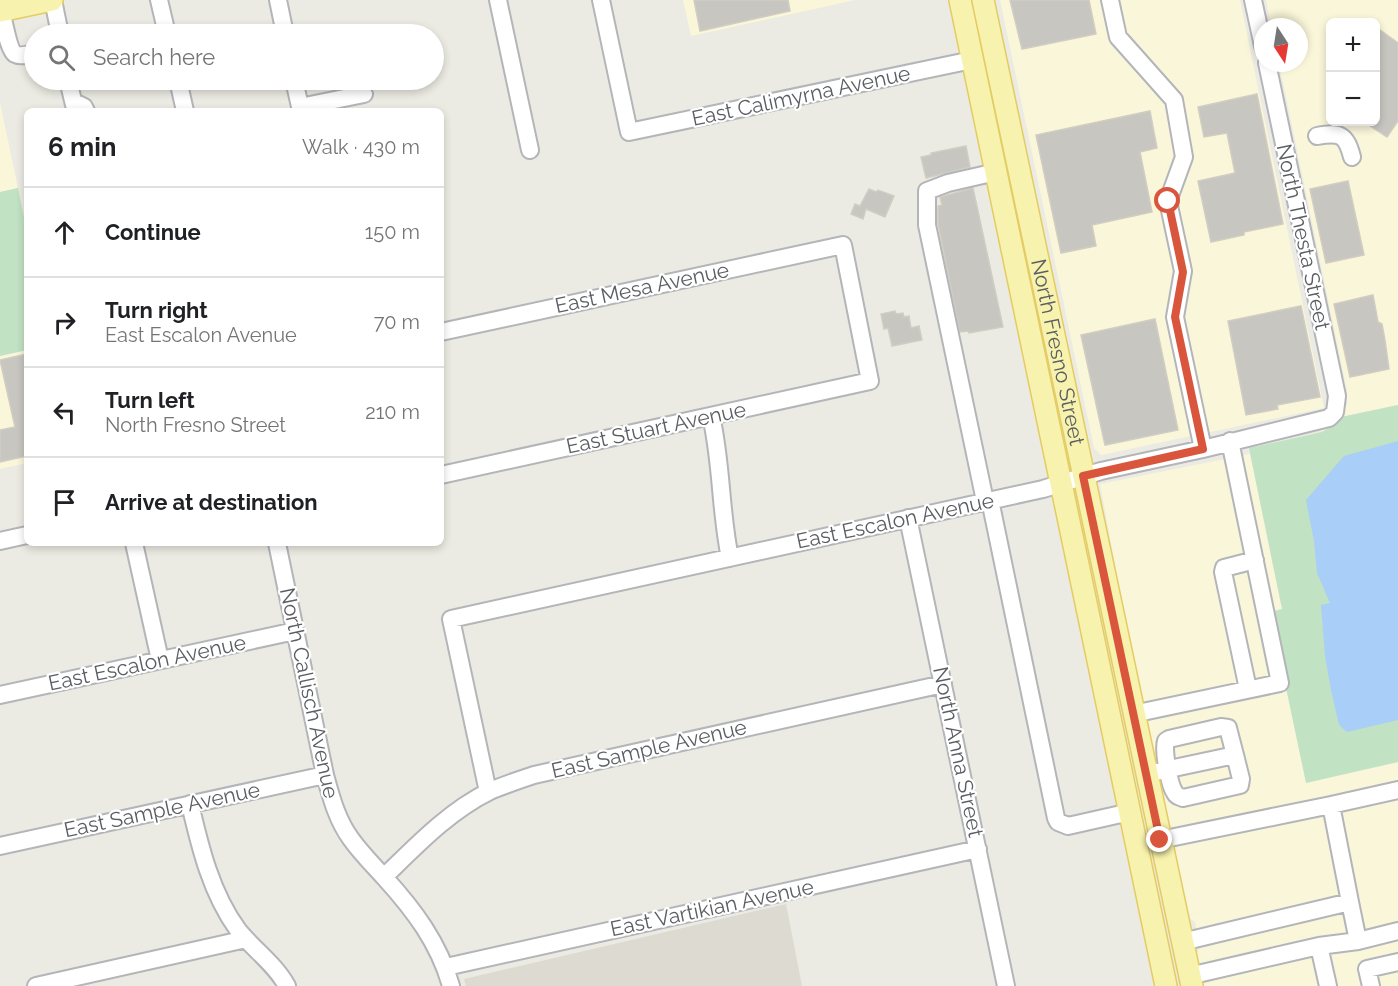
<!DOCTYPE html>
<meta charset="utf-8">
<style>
body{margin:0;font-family:Raleway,sans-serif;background:#f6f6f6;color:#202124}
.controls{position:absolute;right:18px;top:18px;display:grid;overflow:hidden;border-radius:9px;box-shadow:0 3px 9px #0003}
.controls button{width:54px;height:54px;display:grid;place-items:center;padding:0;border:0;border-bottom:2px solid #e0e0e0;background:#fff;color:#202124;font:30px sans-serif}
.compass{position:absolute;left:1254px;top:18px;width:54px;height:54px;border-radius:50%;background:#fff;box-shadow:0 3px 9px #0003;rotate:168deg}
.stop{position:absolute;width:18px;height:18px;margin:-14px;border:4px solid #d9563d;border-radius:50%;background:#fff}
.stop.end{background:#d9563d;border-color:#fff;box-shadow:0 2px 6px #0008}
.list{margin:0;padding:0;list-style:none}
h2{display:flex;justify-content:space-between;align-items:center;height:78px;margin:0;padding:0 24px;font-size:26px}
h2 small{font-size:20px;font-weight:400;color:#757577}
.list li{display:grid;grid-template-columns:39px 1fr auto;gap:18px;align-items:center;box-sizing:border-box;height:90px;padding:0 24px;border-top:2px solid #e0e0e0}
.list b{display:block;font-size:22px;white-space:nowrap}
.list p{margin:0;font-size:20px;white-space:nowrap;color:#757577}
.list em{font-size:20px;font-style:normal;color:#757577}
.icon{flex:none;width:33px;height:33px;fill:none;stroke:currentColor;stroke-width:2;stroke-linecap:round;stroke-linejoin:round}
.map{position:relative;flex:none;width:1398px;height:986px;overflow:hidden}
.search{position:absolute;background:#fff;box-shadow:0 3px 9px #0003;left:24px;top:24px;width:420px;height:66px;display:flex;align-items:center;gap:15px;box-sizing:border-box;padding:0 21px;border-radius:33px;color:#757577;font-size:22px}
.panel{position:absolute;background:#fff;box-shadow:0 3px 9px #0003;left:24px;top:108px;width:420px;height:438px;border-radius:9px}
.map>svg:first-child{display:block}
.commercial{fill:#faf6da;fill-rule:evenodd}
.education{fill:#dcdad1}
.green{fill:#c2e2c4}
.water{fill:#a9cef7}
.building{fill:#c8c6c0;stroke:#d1cdc2;stroke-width:1.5}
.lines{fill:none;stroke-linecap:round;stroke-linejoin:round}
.minor-casing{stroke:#b3b5b9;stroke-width:20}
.major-casing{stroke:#e4cb64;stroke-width:24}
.minor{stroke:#fff;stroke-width:16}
.major{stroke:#f7f2ad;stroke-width:21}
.route{stroke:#d9563d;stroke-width:8}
.labels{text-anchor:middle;stroke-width:4.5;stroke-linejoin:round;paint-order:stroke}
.street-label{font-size:21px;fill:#5b5e62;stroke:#fff}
</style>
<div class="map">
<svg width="1398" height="986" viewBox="0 0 1398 986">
<rect width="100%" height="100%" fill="#ecebe3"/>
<path class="commercial" d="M683,0H855L691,36Z
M1000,0H1240L1324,408L1101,455L1094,448Z
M1266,0H1398V405L1341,417L1347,404V391L1279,63H1299V27H1271ZM1330,22H1376V122H1330Z
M0,103L18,188L0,192Z
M27,350V463L0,469V356Z
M1250,454L1282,609L1271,612L1306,782L1398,762V986H1202L1196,960L1199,959L1195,956L1200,948L1195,922L1187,916L1198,913L1188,915L1165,813L1166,803L1163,800L1165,799V797H1162L1134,668L1100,484Z"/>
<path class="education" d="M786,904L802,986H466L464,979Z"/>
<path class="green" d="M18,188L27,233V350L0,356V192Z
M1398,405V762L1306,783L1270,612L1282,609L1249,448L1322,432L1333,426L1341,417Z"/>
<path class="water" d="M1398,441V720L1347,732L1339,725L1331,690L1325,656L1321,605L1330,603L1317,573L1314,541L1306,500L1344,456Z"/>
<path class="building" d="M694,0H788L790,11L700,31Z
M1010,0H1089L1096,34L1022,49Z
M1376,27L1398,43V121L1387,137L1364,122H1376Z
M1257,94L1283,224L1244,232V235L1211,242L1198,181L1235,173L1227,133L1204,137L1198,107Z
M1150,111L1157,148L1140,152L1152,212L1092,225L1096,246L1061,253L1036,135Z
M966,146L970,167L926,178L921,157L931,155V153Z
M1348,181L1364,255L1326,263L1310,189Z
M973,188L1003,327L969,333L968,331L960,332L938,224V206L942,205L940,197Z
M869,189L876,192L878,190L894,196L885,217L866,209L863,219L851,214L855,204L860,206Z
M1373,295L1378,322L1382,324L1385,340L1389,369L1350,377L1334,304Z
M1301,306L1320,397L1277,405L1278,409L1246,415L1228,321Z
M895,311L896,314L903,313L904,317L909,316L911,328L919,326L922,340L892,346L888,328L884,329L881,314Z
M1155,319L1178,430L1105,445L1081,335Z
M27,354V456L0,462V430L15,427L0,360Z"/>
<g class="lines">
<defs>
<path id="minor" d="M53,0L60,34
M159,0L167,34
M278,0L285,34
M498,0L530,150
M601,0L629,132L972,60
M1110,0L1118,37L1174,100L1184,157L1168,201L1183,271L1175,317L1203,449
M1253,0L1263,46
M1,11C4,20 8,49 15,54C20,57 29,54 34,53
M68,80L74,105L78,104L84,107L86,111
M178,80L185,111
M294,80L301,111
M300,107L364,94
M1317,136C1340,132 1346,134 1352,157
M441,332L843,245L870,381L441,475
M711,416C722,463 720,511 730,558
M990,500L1056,818L1058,822L1068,826L1130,812
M985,501L927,225V191L948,183L996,172
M908,518L1006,986
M0,541L27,535
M134,543L160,660
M277,543L325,775C331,797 337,820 351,839C361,853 373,865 384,877C414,910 439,943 451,986
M1248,689L1223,572L1224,568L1228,567L1255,560
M0,695L295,631
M1133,714L1280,683L1230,441
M1146,774L1235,755L1228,728L1221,727L1169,739L1166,741C1163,750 1169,785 1175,793C1177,797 1179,796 1183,798L1240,785L1241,779L1235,755
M488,792L451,619L1043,489L1101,471L1203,449L1329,418L1335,412L1337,396L1267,63
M190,804C200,847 211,893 238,930C253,949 275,964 287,986
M1160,840L1331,805
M0,846L325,775
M384,877C416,846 449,811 490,791C504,785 519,780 534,775L943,684
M1350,902L1358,941
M1182,942L1350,902L1331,805L1398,790
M1319,946L1358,941L1398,931
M446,967L978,849
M1189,976L1319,946L1328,986
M36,986L246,939
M1371,986L1367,969L1398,962"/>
<g id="major">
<path d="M960,0L1166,986"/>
<path id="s1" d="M983,0L1192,986"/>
<path d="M0,11L52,0"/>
</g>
</defs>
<use href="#minor" class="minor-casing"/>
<use href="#major" class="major-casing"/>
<use href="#minor" class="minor"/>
<use href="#major" class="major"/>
</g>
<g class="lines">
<path class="route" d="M1160,840L1083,476L1203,449L1175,317L1183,272L1168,201"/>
</g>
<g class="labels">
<g class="street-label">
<text transform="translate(801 96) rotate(-12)" y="7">East Calimyrna Avenue</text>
<text transform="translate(1303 237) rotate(78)" y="7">North Thesta Street</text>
<text transform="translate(642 288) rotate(-12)" y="7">East Mesa Avenue</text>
<text dy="7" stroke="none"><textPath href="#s1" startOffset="360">North Fresno Street</textPath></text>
<text transform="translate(656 428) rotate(-12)" y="7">East Stuart Avenue</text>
<text transform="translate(895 521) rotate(-12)" y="7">East Escalon Avenue</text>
<text transform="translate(147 663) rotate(-12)" y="7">East Escalon Avenue</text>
<text transform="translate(309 693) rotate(78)" y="7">North Callisch Avenue</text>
<text transform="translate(649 749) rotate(-13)" y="7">East Sample Avenue</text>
<text transform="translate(958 752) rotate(78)" y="7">North Anna Street</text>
<text transform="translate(162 810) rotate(-12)" y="7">East Sample Avenue</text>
<text transform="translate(712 908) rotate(-12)" y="7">East Vartikian Avenue</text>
</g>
</g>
</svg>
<div class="controls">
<button>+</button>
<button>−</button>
</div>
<svg class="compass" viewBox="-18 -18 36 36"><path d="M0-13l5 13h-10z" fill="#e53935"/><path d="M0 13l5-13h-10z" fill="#757577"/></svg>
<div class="stop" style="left:1168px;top:201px"></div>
<div class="stop end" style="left:1160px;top:840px"></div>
<div class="search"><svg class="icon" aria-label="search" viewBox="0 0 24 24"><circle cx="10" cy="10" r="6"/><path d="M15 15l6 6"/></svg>Search here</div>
<section class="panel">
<h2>6 min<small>Walk · 430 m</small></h2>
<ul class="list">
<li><svg class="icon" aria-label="ahead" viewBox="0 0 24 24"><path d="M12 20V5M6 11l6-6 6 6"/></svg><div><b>Continue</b></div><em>150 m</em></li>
<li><svg class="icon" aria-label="right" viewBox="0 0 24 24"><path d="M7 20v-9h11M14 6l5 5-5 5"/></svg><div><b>Turn right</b><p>East Escalon Avenue</p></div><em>70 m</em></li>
<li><svg class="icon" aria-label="left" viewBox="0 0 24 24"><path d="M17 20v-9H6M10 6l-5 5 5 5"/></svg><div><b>Turn left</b><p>North Fresno Street</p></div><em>210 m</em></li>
<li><svg class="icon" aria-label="arrive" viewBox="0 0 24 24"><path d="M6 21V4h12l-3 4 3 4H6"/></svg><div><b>Arrive at destination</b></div></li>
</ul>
</section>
</div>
